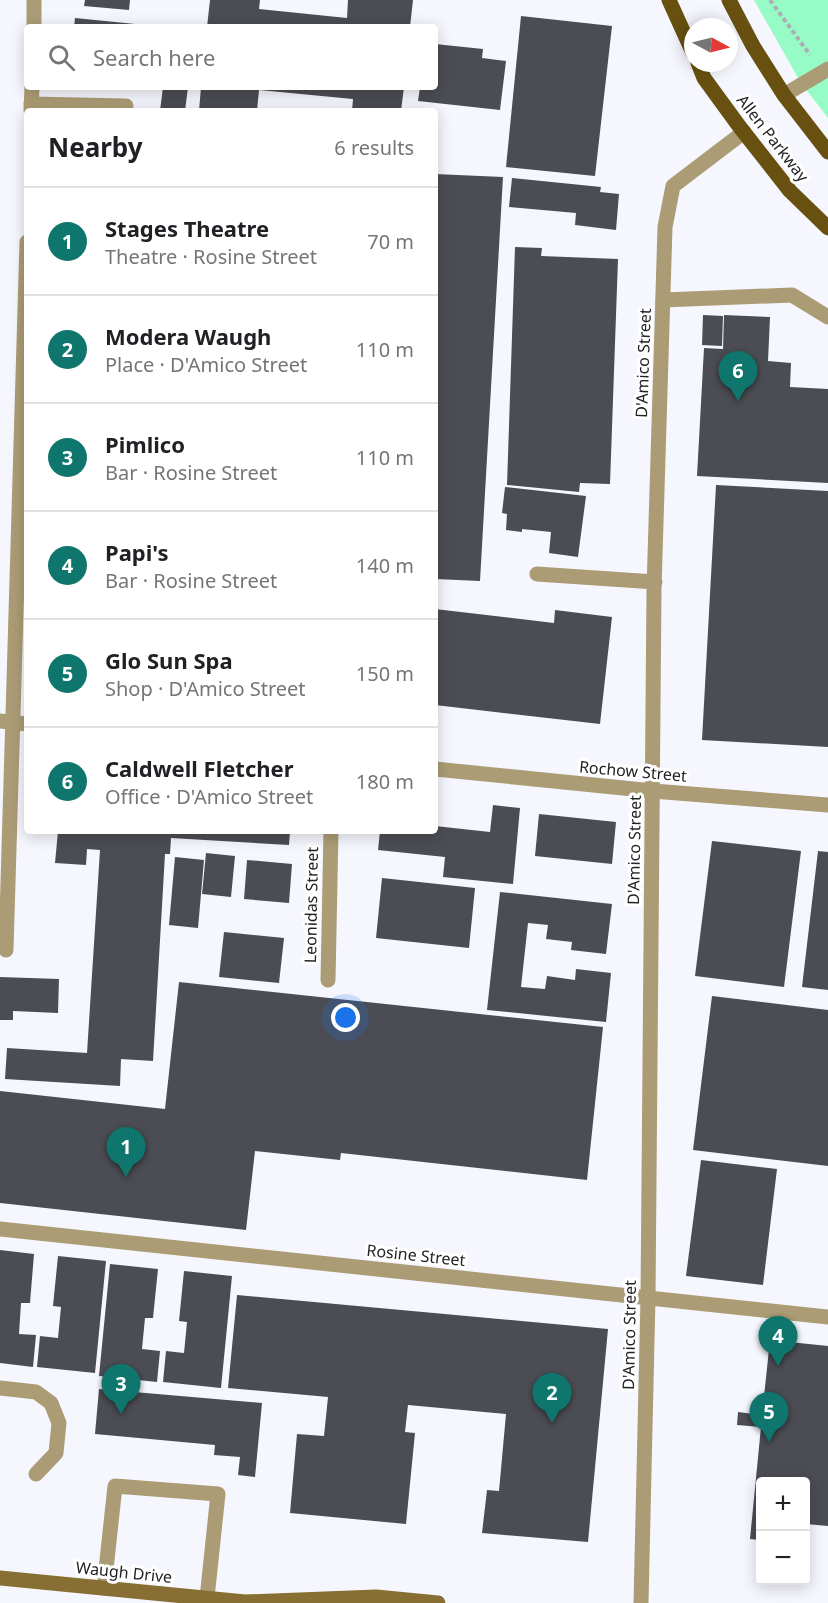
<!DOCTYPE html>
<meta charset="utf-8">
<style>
body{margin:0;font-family:"Noto Sans",sans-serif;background:#f2f2f2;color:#202124}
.controls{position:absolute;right:18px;bottom:18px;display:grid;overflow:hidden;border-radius:6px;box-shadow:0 3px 15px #0003}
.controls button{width:54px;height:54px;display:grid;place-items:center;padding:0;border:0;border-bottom:2px solid #e0e0e0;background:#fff;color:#202124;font:30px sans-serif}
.compass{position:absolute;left:684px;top:18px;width:54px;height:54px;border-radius:50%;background:#fff;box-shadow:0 3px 15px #0003;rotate:97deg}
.you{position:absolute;left:346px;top:1018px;width:21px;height:21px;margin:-15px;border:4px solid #fff;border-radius:50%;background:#1a73e8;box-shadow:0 0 0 9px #1a73e833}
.badge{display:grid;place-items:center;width:39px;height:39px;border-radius:50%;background:#0f766e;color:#fff;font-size:20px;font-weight:700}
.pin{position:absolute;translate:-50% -50px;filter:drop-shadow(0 2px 3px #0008)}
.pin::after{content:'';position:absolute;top:32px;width:21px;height:18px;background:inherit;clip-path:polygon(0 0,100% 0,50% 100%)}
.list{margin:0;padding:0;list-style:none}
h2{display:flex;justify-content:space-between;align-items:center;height:78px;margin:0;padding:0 24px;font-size:26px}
h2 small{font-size:20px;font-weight:400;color:#757577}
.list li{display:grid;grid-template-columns:39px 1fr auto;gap:18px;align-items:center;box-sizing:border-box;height:108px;padding:0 24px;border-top:2px solid #e0e0e0}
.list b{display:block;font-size:22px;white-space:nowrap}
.list p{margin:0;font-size:20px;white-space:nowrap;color:#757577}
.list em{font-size:20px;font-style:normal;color:#757577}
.icon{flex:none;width:33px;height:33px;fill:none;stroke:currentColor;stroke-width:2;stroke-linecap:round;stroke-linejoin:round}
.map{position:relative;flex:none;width:828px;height:1603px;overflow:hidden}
.search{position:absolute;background:#fff;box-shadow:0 3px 15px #0003;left:24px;top:24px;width:414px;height:66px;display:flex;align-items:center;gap:15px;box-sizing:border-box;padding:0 21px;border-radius:6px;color:#757577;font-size:22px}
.panel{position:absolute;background:#fff;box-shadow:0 3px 15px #0003;left:24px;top:108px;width:414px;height:726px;border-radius:6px}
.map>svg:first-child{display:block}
.green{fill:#97fbc6}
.building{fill:#4c4d54}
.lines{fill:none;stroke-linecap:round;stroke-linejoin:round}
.path{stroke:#adaeb4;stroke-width:4;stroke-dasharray:4.5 3;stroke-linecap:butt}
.service{stroke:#ac9c76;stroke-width:15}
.minor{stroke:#ac9c76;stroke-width:15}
.tertiary{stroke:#ac9c76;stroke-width:15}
.secondary{stroke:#876f33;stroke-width:15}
.primary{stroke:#685110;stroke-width:15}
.labels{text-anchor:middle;stroke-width:6;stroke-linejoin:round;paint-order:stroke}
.street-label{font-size:16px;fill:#232326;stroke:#fff}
</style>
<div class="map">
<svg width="828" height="1603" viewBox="0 0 828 1603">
<rect width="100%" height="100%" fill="#f6f7fe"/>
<path class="green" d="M754,0H828V118L801,83Z"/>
<path class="building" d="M85,0H130L129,10L84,6Z
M210,0H260L259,9L347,18L348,0H413L410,27H207Z
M521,16L612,26L595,176L506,167Z
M75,18L135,24V27H74Z
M435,44L483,49L482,58L506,61L500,110L418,101L420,87H435Z
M163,87H188L185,111H160Z
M201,87H404L401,111H352L353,99L259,90L257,111H199Z
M435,174L503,177L480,581L435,579Z
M512,178L601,187L600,192L619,194L616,230L575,225L576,213L509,207Z
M515,247L542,248L541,256L618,259L610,484L580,483L579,492L507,485Z
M703,315L723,316L722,346L702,345Z
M724,315L770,317L768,361L791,363L790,387L828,389V483L697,476L704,348L723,349Z
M716,485L828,491V747L702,740Z
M505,487L586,496L578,557L549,553L551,532L522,529V532L506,530L507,514L502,513Z
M435,609L554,623L555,610L612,617L600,724L435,705Z
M493,805L520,808L513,884L443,877L445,857L378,850L380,831H435V826L490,832Z
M539,814L616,822L612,864L535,856Z
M58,831H290L289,845L171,838L170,854H165L153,1061L121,1059L120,1086L5,1079L7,1048L87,1053L100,850L87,849L86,865L55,863Z
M712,841L801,851L784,987L695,976Z
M818,851L828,852V990L802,987Z
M206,853L235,856L231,897L202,894Z
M175,857L204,860L198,928L169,925Z
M247,860L292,864L289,903L244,899Z
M382,878L475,888L469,948L376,938Z
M500,892L612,904L606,954L571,950L572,942L546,939L548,925L528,923L521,987L545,989L547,976L575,980L576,969L611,973L606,1022L487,1010Z
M224,932L284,938L279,983L219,977Z
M0,977L59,979L58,1013L13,1011V1020H0Z
M179,982L603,1027L587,1180L341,1153L340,1160L255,1151L246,1230L0,1203V1091L165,1109Z
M712,996L828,1010V1166L693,1150Z
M701,1160L777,1169L763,1285L686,1276Z
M0,1250L34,1254L30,1303H21L19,1334L36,1335L33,1367L0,1363Z
M58,1256L106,1261L95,1373L37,1367L40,1336L58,1338L61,1307L53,1306Z
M110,1264L158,1269L153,1318H145L142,1349L160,1351L157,1382L99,1376Z
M184,1271L232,1276L221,1388L163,1382L166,1351L184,1353L187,1322L179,1321Z
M237,1295L608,1329L588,1542L482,1533L487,1490L499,1491L506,1414L408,1405L405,1432L415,1433L406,1524L290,1513L297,1434L324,1436L328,1397L228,1388Z
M770,1340L828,1346V1526L806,1524V1482H760V1540L750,1539L761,1427L737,1425L738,1412L762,1415Z
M99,1389L262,1403L255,1477L238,1475L240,1457L214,1455L215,1445L95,1434Z"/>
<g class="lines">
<path class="path" d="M770,0L810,55"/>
<path class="service" d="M784,95L828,69
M31,104L126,106
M663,300L792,295L828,317
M537,574L655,582
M0,1388L36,1392L51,1403L59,1423L56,1453L36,1474
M104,1588L115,1486L218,1494L207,1598"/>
<path class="minor" d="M34,27V0
M31,111L32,87
M0,721L27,724
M435,769L653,791L828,805
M6,950L27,242
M328,980L331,831
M0,1229L828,1317"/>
<path class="tertiary" d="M641,1603L648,1298L654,589L665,227L673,186L744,132"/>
<path class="secondary" d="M0,1578L245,1602L376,1597L438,1603"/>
<path class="primary" d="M669,0L693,53
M729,0L753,46L784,95L828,152
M698,63L704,78L739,126L790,191L828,228"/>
</g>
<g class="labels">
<g class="street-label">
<text transform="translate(773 138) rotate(52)" y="6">Allen Parkway</text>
<text transform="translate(643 363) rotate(-88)" y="6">D'Amico Street</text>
<text transform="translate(633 771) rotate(5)" y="6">Rochow Street</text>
<text transform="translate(634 850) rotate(-89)" y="6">D'Amico Street</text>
<text transform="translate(311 905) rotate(-89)" y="6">Leonidas Street</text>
<text transform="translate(416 1255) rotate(6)" y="6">Rosine Street</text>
<text transform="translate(629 1335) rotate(-89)" y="6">D'Amico Street</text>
<text transform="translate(124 1572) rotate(6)" y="6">Waugh Drive</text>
</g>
</g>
</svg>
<div class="controls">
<button>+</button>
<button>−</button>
</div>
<svg class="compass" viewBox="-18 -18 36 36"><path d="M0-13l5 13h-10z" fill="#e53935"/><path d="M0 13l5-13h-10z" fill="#757577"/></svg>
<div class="you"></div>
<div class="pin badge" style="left:126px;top:1177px">1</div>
<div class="pin badge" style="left:552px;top:1423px">2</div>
<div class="pin badge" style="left:121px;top:1414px">3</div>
<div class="pin badge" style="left:778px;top:1366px">4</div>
<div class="pin badge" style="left:769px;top:1442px">5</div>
<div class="pin badge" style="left:738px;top:401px">6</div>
<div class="search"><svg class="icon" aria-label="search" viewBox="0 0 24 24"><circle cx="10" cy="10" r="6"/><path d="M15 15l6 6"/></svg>Search here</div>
<section class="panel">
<h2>Nearby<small>6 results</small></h2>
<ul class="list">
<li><span class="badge">1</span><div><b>Stages Theatre</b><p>Theatre · Rosine Street</p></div><em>70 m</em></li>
<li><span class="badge">2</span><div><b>Modera Waugh</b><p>Place · D'Amico Street</p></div><em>110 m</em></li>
<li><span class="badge">3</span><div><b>Pimlico</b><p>Bar · Rosine Street</p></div><em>110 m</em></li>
<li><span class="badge">4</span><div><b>Papi's</b><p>Bar · Rosine Street</p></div><em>140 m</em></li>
<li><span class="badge">5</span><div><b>Glo Sun Spa</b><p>Shop · D'Amico Street</p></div><em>150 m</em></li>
<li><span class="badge">6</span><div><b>Caldwell Fletcher</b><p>Office · D'Amico Street</p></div><em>180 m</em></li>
</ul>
</section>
</div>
